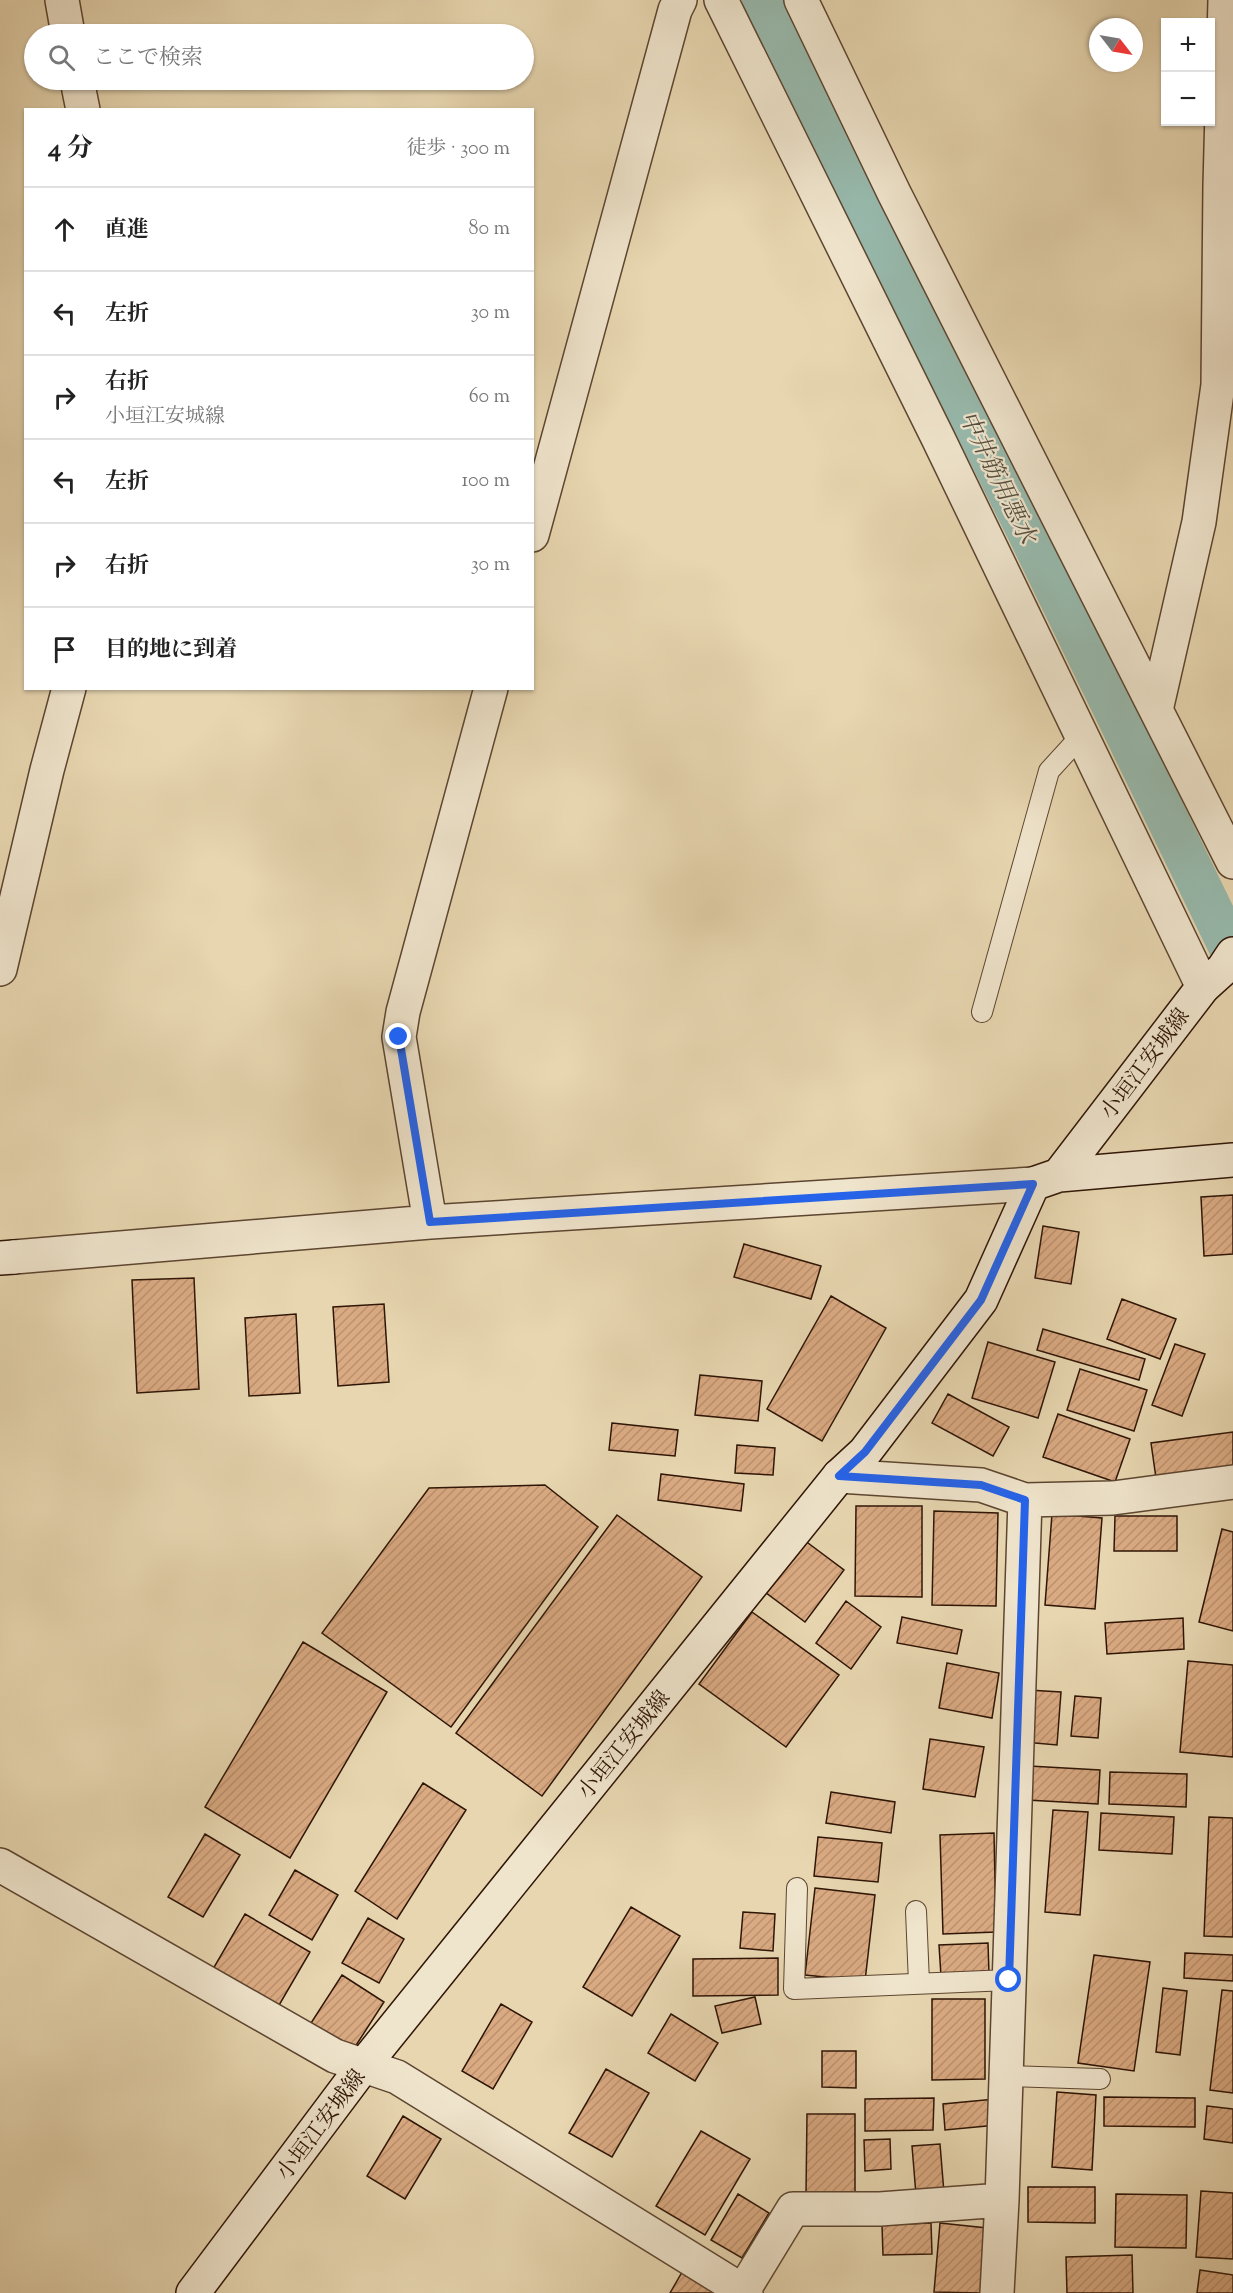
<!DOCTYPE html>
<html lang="ja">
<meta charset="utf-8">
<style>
body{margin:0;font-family:"Sorts Mill Goudy","Noto Serif JP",serif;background:#f6f6f6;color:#222}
.controls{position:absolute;right:18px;top:18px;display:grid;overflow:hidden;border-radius:0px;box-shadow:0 2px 4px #0004}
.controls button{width:54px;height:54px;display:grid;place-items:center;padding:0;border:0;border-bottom:2px solid #e0e0e0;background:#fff;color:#222;font:30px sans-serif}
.compass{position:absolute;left:1089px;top:18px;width:54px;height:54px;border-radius:50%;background:#fff;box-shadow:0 2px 4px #0004;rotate:121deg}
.stop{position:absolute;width:18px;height:18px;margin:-14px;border:4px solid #2563eb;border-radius:50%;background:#fff}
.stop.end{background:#2563eb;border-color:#fff;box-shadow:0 2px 6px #0008}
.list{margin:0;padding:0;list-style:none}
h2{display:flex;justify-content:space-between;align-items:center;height:78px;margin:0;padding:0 24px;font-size:26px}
h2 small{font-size:20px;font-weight:400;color:#767676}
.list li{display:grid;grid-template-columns:39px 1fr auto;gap:18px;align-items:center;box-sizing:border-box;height:84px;padding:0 24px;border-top:2px solid #e0e0e0}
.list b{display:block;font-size:22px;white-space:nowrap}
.list p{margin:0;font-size:20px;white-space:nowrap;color:#767676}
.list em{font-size:20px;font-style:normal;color:#767676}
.icon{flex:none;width:33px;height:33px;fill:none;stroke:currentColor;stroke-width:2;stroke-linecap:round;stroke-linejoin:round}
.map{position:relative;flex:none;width:1233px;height:2293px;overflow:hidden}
.search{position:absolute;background:#fff;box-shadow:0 2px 4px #0004;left:24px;top:24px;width:510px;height:66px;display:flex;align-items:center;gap:15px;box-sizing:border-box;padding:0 21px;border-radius:33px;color:#767676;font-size:22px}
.panel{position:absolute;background:#fff;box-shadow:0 2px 4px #0004;left:24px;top:108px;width:510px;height:582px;border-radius:0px}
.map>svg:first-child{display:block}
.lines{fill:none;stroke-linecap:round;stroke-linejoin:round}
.canal{stroke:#97b9ac;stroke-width:42}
.building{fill:url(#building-hatch);stroke:#2f1506;stroke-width:1.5}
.lane-casing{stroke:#5d4530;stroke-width:22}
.street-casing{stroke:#5d4530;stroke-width:36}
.secondary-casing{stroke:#2f1506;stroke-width:36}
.lane{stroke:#efe4cc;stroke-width:20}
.street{stroke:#efe4cc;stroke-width:33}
.secondary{stroke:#efe4cc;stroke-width:33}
.route{stroke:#2563eb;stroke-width:8}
.labels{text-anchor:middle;stroke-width:4.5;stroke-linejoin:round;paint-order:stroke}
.street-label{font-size:22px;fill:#2f1506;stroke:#efe4cc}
.water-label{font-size:24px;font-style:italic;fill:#534e40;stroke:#efe4cc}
</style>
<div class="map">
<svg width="1233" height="2293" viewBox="0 0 1233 2293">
<defs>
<pattern id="building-hatch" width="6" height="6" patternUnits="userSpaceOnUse" patternTransform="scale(1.5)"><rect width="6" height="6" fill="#daaa82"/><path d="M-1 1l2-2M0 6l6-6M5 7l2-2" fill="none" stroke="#bb916f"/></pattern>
</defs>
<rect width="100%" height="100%" fill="#e7d6b0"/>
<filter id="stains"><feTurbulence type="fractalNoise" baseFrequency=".00333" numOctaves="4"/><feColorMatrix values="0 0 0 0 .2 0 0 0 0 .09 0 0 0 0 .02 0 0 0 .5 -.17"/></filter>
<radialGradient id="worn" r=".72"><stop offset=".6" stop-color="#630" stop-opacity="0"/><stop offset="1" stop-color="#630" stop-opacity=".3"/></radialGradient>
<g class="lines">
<path class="canal" d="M763,0L1029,534L1233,954"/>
</g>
<path class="building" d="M1233,1195V1254L1204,1256L1201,1197Z
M1043,1226L1079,1232L1071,1284L1035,1278Z
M744,1244L821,1266L811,1299L734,1277Z
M194,1278L199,1389L137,1393L132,1280Z
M831,1296L886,1328L822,1441L767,1409Z
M1122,1299L1176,1319L1160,1359L1107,1339Z
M384,1304L389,1382L338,1386L333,1307Z
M296,1314L300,1393L249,1396L245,1318Z
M1043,1329L1145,1359L1139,1380L1037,1350Z
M988,1342L1055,1362L1038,1418L972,1398Z
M1175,1344L1205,1354L1182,1416L1152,1405Z
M1080,1369L1147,1390L1134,1431L1067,1410Z
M700,1375L762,1381L758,1421L695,1415Z
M948,1394L1009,1427L993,1456L932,1423Z
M1058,1414L1130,1439L1115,1482L1043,1457Z
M612,1423L678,1430L675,1456L609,1450Z
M1233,1432V1468L1156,1478L1151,1443Z
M737,1445L775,1448L773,1475L735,1473Z
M661,1474L744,1484L741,1511L658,1500Z
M545,1485L598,1527L451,1727L322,1633L429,1488Z
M856,1506H922V1597L855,1596Z
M934,1511L998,1513L996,1606L932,1605Z
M1052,1514L1102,1518L1095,1609L1045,1605Z
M617,1515L702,1577L542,1796L456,1733Z
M1115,1516H1177V1551H1114Z
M1222,1529L1233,1532V1631L1199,1622Z
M804,1540L844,1570L805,1622L765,1592Z
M846,1601L881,1627L851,1669L816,1643Z
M752,1612L839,1675L786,1747L699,1684Z
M902,1617L962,1630L957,1654L897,1643Z
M1183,1618L1184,1649L1107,1654L1105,1623Z
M303,1642L387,1692L290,1858L205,1807Z
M1188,1661L1233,1665V1757L1180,1752Z
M947,1663L999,1673L992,1718L939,1708Z
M1028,1690L1061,1692L1057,1745L1024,1742Z
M1075,1696L1101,1698L1098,1738L1071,1736Z
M930,1739L984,1747L975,1797L923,1789Z
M1029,1766L1100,1770L1098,1804L1027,1800Z
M1110,1772L1187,1774L1186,1807L1109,1804Z
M423,1783L466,1810L397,1919L355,1891Z
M831,1792L895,1802L891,1833L826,1823Z
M1053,1810L1088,1812L1080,1915L1045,1912Z
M1101,1813L1174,1817L1172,1854L1099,1850Z
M1209,1817L1233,1818V1937L1204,1936Z
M994,1833L996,1932L943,1934L940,1835Z
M205,1834L240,1855L203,1917L168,1897Z
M818,1837L882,1843L878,1882L814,1876Z
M295,1870L338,1895L312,1940L269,1915Z
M815,1888L875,1895L865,1981L805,1975Z
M631,1907L680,1936L632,2016L583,1987Z
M743,1912L775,1914L773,1951L740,1948Z
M245,1914L310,1952L278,2007L213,1969Z
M368,1918L404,1939L379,1983L342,1963Z
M988,1943L989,1974L941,1976L939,1945Z
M1185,1953L1233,1955V1981L1184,1978Z
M1094,1955L1150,1962L1134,2071L1078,2063Z
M778,1958V1995L693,1996V1959Z
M342,1975L384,2002L353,2050L311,2023Z
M1163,1988L1187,1991L1180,2055L1156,2052Z
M1222,1990L1233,1991V2093L1210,2090Z
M755,1997L761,2024L722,2033L715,2006Z
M932,1999H985V2079L932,2080Z
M501,2004L532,2022L493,2089L462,2071Z
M671,2014L718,2043L695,2081L648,2053Z
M822,2051H856V2088L822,2087Z
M606,2069L649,2093L612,2157L569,2133Z
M1057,2092L1096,2095L1092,2170L1052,2167Z
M1104,2097L1195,2098V2127L1104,2126Z
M934,2098L933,2130L865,2131V2099Z
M995,2099L997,2125L945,2130L943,2104Z
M1207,2106L1233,2109V2143L1204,2139Z
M807,2114H855V2194H806Z
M403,2116L441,2139L405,2199L367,2176Z
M701,2131L750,2159L705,2235L656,2206Z
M890,2139L891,2169L865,2171L864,2140Z
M940,2144L944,2193L916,2195L912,2146Z
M1028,2187H1095V2223L1028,2222Z
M1201,2191L1233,2193V2259L1196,2257Z
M738,2194L769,2213L742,2258L711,2240Z
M1116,2194L1187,2195L1186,2248L1115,2247Z
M931,2223L932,2254L883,2255L882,2225Z
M940,2223L987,2228L981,2293L934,2292Z
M1132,2255L1133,2293H1067L1066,2257Z
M685,2267L731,2293H670Z
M1200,2270L1233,2275V2293H1197Z"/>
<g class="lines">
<defs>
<path id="lane" d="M982,1012L1049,771L1081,736
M797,1888L794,1989L1009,1980
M916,1911L919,1983
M1006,2076L1100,2079"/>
<path id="street" d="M62,0L68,34
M721,0L938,438L1203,987
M801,0L894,193L1233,862
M77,80L83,110
M532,535L675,10L680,0
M1156,710L1199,522L1218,385L1220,186L1225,0
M0,969L47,770L69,688
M430,1222L399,1037L403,1012L491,688
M14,1257L430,1222L1033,1184
M839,1476L981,1485L1025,1500L1113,1498L1233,1482
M0,1865L335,2056L397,2077L746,2293
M743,2291L793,2209H880L1002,2200
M997,2293L1002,2200L1025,1500"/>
<path id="secondary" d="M1059,1175L1203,987L1223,969L1233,954
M0,1258L14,1257
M193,2293L364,2065L839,1476L865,1452L981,1300L1033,1184L1059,1175L1233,1160"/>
</defs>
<use href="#lane" class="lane-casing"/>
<use href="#street" class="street-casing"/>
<use href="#secondary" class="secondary-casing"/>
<use href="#lane" class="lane"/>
<use href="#street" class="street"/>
<use href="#secondary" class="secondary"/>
</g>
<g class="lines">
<path class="route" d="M399,1037L430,1222L1033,1184L981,1300L865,1452L839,1476L981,1485L1025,1500L1009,1980"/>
</g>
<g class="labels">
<g class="street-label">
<text transform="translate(1144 1063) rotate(-53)" y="8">小垣江安城線</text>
<text transform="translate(623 1744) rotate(-51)" y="8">小垣江安城線</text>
<text transform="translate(320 2124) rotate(-53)" y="8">小垣江安城線</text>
</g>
<g class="water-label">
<text transform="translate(998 477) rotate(64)" y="8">中井筋用悪水</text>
</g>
</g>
<rect width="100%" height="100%" filter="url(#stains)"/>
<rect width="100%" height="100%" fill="url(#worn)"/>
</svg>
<div class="controls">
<button>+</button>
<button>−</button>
</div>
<svg class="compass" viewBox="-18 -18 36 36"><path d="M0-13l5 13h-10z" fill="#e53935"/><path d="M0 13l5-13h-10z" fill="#767676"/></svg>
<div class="stop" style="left:1009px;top:1980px"></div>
<div class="stop end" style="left:399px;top:1037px"></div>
<div class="search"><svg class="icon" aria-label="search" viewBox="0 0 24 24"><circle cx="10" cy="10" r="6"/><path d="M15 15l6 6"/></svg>ここで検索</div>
<section class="panel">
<h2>4 分<small>徒歩 · 300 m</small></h2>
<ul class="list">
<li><svg class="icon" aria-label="ahead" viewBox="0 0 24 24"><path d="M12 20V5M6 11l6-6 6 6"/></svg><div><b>直進</b></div><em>80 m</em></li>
<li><svg class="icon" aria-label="left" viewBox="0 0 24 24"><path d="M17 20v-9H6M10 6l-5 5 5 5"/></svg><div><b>左折</b></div><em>30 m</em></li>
<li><svg class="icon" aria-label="right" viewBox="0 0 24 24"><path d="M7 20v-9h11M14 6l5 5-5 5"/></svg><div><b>右折</b><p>小垣江安城線</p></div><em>60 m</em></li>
<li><svg class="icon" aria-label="left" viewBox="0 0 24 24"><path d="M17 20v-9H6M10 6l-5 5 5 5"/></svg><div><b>左折</b></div><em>100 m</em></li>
<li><svg class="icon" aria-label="right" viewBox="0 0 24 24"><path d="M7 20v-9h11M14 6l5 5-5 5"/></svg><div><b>右折</b></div><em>30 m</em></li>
<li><svg class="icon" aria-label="arrive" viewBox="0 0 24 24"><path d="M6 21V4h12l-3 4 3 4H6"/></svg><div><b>目的地に到着</b></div></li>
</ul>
</section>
</div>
